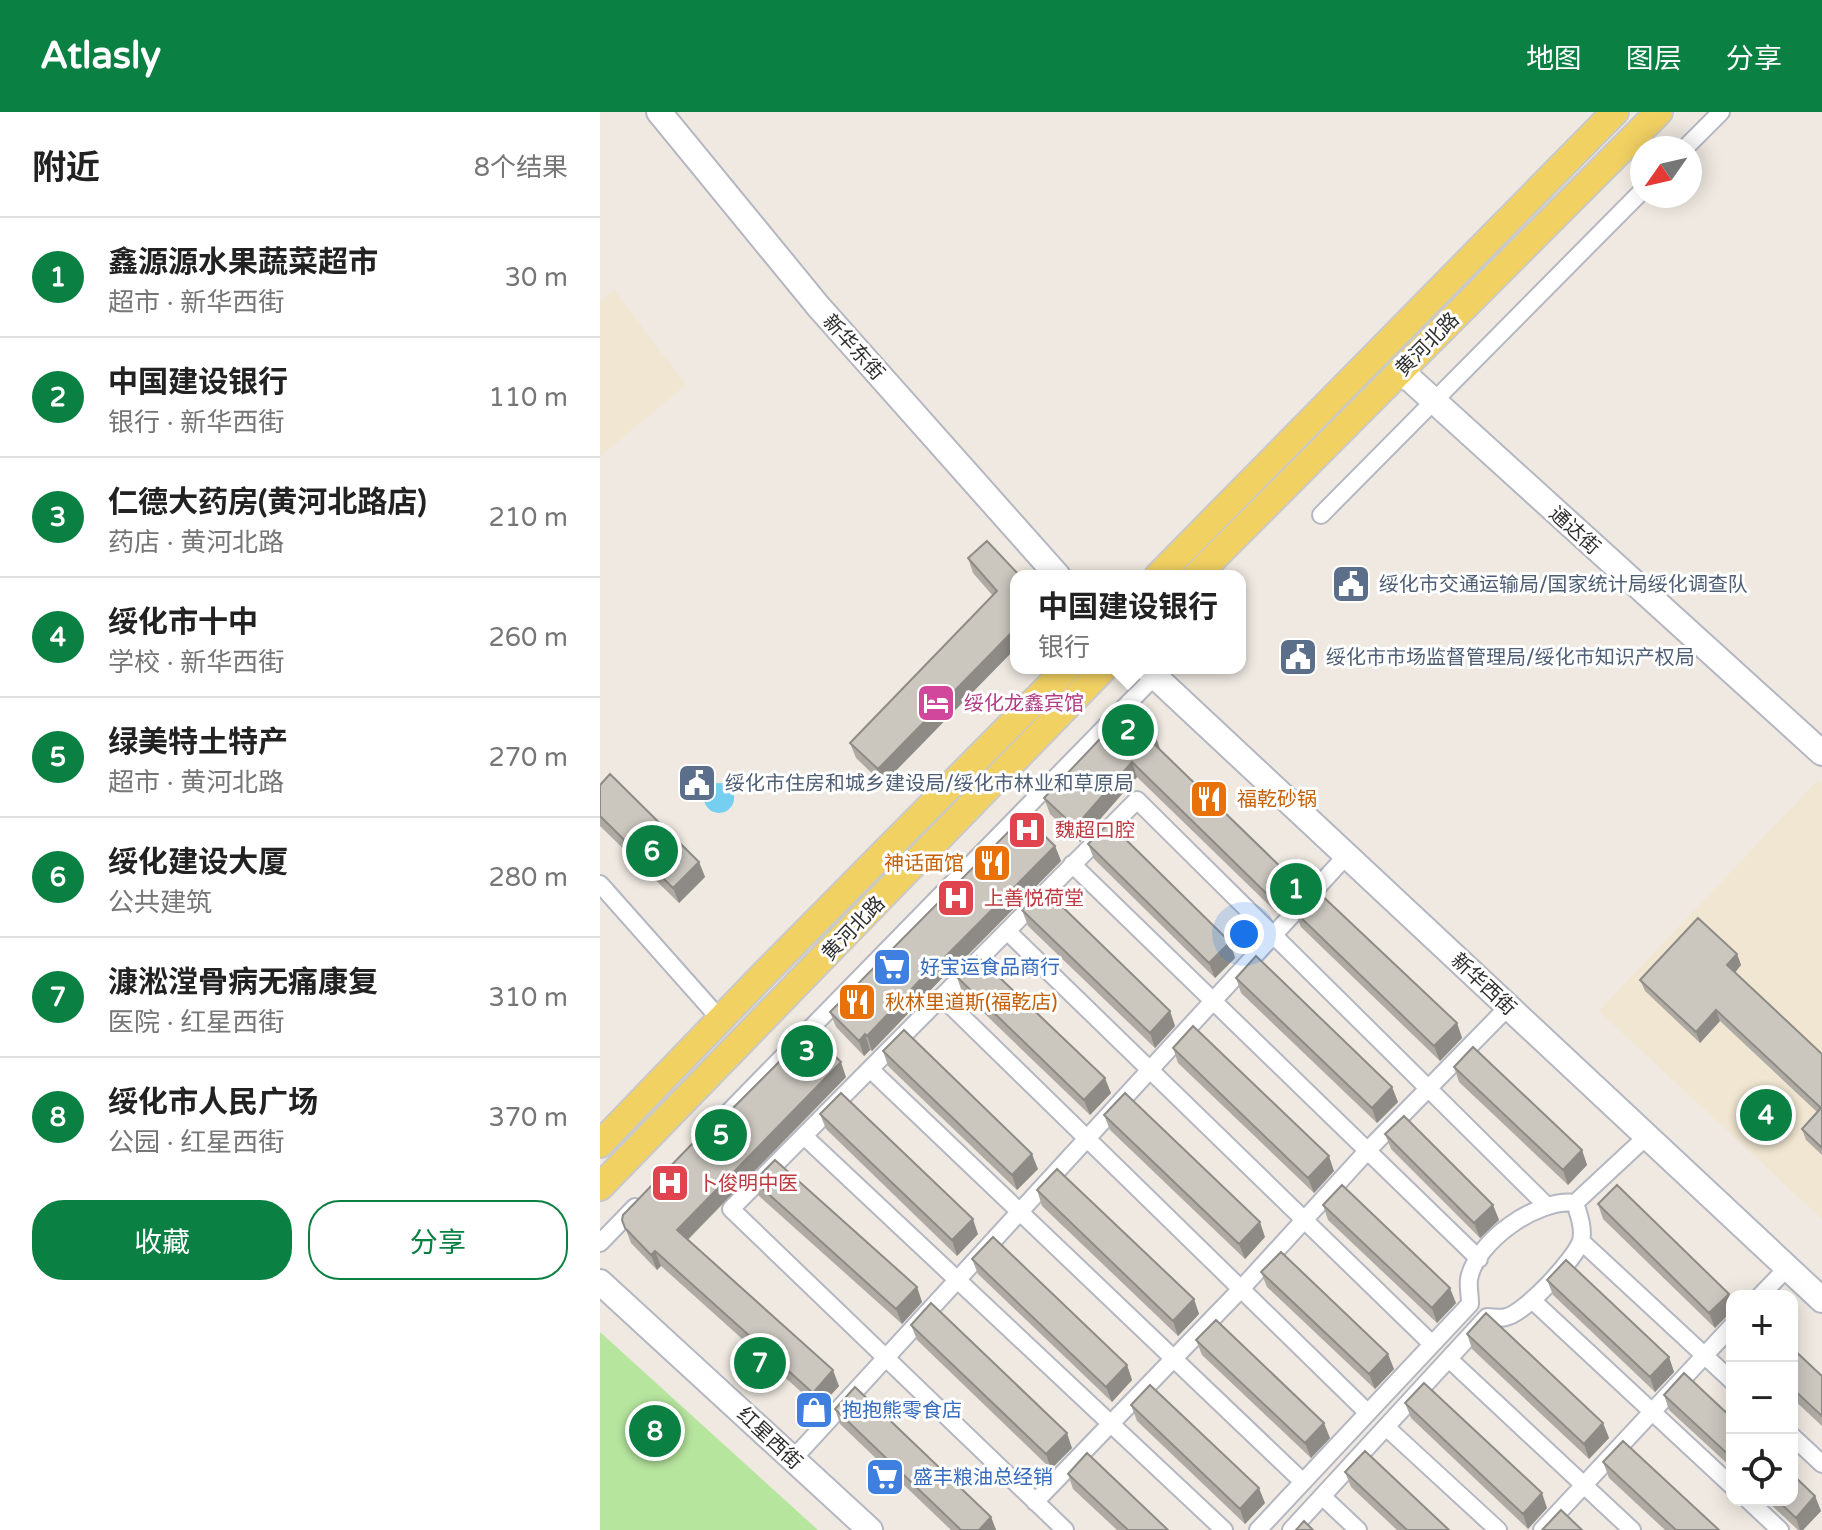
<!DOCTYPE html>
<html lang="zh">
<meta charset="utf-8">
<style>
body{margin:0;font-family:"Varela Round","Noto Sans SC",sans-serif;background:#f2f2f2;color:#222}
.controls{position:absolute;right:24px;bottom:24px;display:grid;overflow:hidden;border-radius:16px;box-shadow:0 4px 20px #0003}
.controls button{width:72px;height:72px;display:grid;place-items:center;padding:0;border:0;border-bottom:2px solid #e0e0e0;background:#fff;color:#222;font:40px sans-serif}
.compass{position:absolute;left:1030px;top:24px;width:72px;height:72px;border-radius:50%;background:#fff;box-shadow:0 4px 20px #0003;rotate:236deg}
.you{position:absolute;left:644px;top:822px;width:28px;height:28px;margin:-20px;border:6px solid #fff;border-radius:50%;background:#1a73e8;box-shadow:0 0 0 12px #1a73e833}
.badge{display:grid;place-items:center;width:52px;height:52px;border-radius:50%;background:#0b8043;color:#fff;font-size:26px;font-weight:700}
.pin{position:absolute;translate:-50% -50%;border:4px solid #fff;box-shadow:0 2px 8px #0006}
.popup{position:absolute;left:410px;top:458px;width:236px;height:104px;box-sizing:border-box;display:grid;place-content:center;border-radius:16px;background:#fff;filter:drop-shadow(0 2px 6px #0005);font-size:26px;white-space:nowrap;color:#767676}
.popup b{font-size:30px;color:#222}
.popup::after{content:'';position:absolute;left:50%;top:100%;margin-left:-16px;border:16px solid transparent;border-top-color:#fff}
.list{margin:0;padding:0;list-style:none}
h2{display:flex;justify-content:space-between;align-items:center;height:104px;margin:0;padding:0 32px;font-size:34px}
h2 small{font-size:26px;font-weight:400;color:#767676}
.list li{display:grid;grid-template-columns:52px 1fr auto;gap:24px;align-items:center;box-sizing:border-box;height:120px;padding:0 32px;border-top:2px solid #e0e0e0}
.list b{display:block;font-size:30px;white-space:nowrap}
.list p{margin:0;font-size:26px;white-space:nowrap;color:#767676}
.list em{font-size:26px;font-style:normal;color:#767676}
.actions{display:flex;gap:16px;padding:24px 32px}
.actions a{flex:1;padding:18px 0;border:2px solid #0b8043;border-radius:32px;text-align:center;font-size:28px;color:#0b8043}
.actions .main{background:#0b8043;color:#fff}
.icon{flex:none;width:44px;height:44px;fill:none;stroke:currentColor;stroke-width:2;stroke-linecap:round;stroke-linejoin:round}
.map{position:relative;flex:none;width:1222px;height:1418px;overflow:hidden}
header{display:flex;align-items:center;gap:48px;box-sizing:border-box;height:112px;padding:0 40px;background:#0b8043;color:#fff}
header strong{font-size:38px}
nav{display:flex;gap:44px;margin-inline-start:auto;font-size:28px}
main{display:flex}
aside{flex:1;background:#fff}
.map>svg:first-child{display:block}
.education{fill:#f0e6d1}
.green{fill:#b6e59e}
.water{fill:#75cff0}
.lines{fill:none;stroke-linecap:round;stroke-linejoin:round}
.street-casing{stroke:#b4b7c1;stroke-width:20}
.secondary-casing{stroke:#b4b7c1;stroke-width:28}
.primary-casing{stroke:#c9c9c9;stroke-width:30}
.street{stroke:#fff;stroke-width:16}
.secondary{stroke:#fff;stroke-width:24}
.primary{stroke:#f2d163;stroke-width:26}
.wall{fill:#afaba4}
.shaded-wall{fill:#8e8b86}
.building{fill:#cbc7bf;stroke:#8e8b86;stroke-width:2}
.labels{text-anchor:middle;stroke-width:6;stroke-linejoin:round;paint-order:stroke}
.street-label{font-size:20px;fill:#2e2e2e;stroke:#fff}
.service-label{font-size:20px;fill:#4e5e75;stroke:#fff;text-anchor:start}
.hotel-label{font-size:20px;fill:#b23c85;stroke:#fff;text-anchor:start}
.food-label{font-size:20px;fill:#c56008;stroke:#fff;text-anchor:start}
.health-label{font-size:20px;fill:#be3a42;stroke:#fff;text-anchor:start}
.shop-label{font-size:20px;fill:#366cbe;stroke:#fff;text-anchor:start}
</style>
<header>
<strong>Atlasly</strong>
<nav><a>地图</a><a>图层</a><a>分享</a></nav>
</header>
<main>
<aside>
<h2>附近<small>8个结果</small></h2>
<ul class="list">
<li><span class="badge">1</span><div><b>鑫源源水果蔬菜超市</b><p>超市 · 新华西街</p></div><em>30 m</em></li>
<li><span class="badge">2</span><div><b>中国建设银行</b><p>银行 · 新华西街</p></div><em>110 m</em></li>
<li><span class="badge">3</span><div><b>仁德大药房(黄河北路店)</b><p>药店 · 黄河北路</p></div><em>210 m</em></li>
<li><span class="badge">4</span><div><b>绥化市十中</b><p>学校 · 新华西街</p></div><em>260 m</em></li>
<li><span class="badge">5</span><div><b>绿美特土特产</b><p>超市 · 黄河北路</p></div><em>270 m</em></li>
<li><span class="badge">6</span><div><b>绥化建设大厦</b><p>公共建筑</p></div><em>280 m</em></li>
<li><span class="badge">7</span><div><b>漮淞漟骨病无痛康复</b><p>医院 · 红星西街</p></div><em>310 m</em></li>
<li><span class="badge">8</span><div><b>绥化市人民广场</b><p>公园 · 红星西街</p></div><em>370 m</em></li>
</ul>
<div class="actions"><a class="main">收藏</a><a>分享</a></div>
</aside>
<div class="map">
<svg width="1222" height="1418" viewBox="0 0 1222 1418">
<rect width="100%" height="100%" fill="#efe9e1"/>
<path class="education" d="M14,178L86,273L0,344V190Z
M1218,668L1222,671V1107L999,899Z"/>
<path class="green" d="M0,1220L218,1418H0Z"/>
<path class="water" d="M104 686a15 15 0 1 1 30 0a15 15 0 1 1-30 0Z"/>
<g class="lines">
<defs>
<path id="street" d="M1085,36L1121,0
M721,403L1042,79
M472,752L879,1147
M0,772L120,907
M407,819L832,1232
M342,885L768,1301
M270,957L703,1370
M116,1013L555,564
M204,1024L624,1418
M981,1129L1132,1269
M0,1131L35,1095
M1160,1184L1187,1156
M932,1188L1132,1374
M849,1247L1032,1418
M786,1315L898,1418
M1192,1324L1222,1352
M193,1347L746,744
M722,1384L758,1418
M1148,1388L1180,1418
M435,1390L641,1177L769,1037L908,895
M465,1418L131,1097L537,688L947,1094
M658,1418L870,1192C870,1184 868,1174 869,1167C876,1129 938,1086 975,1091L1046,1025
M691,1418L887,1205C893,1205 900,1207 906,1205C925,1201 975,1147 981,1129C984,1117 979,1103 975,1091
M942,1418L1132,1214"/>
<path id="secondary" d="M59,0L218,194L458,464
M800,258L1222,641
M546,556L1222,1188
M0,1170L270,1418"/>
<path id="primary" d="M558,464L1015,0
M596,464L1059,0
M0,1032L165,861L467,556
M0,1075L504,556"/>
</defs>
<use href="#street" class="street-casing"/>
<use href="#secondary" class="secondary-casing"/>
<use href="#primary" class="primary-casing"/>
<use href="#street" class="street"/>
<use href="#secondary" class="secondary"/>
<use href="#primary" class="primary"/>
</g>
<path class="wall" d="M368,446L420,464L283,672L256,646L250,631L393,484L373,461Z
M561,639L690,764L696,779L676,800L537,665L480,730L450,702L444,686Z
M0,673L99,750L105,765L79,791L0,714Z
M488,732L630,830L635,846L615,866L494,747Z
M455,734L461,749L346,865L345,863L272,939L270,938L264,944L236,915L230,900Z
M422,798L570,899L575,914L555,936L428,814Z
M695,800L857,911L862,926L840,949L701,815Z
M1137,842L1141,853L1135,861L1222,942V1043L1206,1028L1202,1017L1217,1000L1120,909L1100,931L1045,879L1040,868Z
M357,865L511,981L490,1003L362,880Z
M636,866L792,975L798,990L777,1011L641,881Z
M573,936L734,1059L714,1081L578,951Z
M283,939L438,1057L417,1078L288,954Z
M854,955L982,1038L987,1053L968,1073L859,970Z
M246,965L88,1128L239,1274L219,1296L61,1154L57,1158L31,1131L22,1108L130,999Z
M220,1002L378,1122L357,1144L226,1017Z
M504,1003L665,1125L645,1147L510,1018Z
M785,1022L893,1093L899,1108L880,1126L791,1037Z
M154,1069L317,1175L322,1190L302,1212L159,1084Z
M437,1078L594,1187L599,1202L578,1224L442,1094Z
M998,1092L1129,1182L1115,1216L1003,1107Z
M723,1093L856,1191L837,1211L728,1108Z
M372,1147L527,1253L532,1268L512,1290L378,1162Z
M661,1160L794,1257L775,1277L667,1175Z
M947,1168L1069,1245L1074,1260L1055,1280L953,1183Z
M311,1213L472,1336L451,1357L317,1228Z
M867,1222L1003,1311L1009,1326L989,1347L872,1237Z
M596,1228L730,1326L711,1346L602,1243Z
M1192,1236L1222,1264V1314L1192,1286Z
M1064,1283L1132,1306V1356L1069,1298Z
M805,1291L947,1396L928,1417L811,1306Z
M531,1293L665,1391L645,1412L537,1309Z
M235,1297L391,1405L396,1418H351L240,1312Z
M1003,1350L1119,1418H1065L1009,1366Z
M745,1360L849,1418H797L751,1375Z
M468,1362L568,1418H517L473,1377Z
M1215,1384L1221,1399L1203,1418H1198L1166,1388H1192Z"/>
<path class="shaded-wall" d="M416,516V536L283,672L278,657Z
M556,625L561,640L551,629Z
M532,650L537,665L480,730L475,715Z
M455,734L461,749L346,865L341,849Z
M99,750L105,765L79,791L73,776Z
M690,764L696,779L676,800L670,785Z
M630,830L635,846L615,866L609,851Z
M1137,842L1141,853L1131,865L1127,853Z
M339,848L345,863L272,939L267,924Z
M1116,898L1120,909L1100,931L1096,920Z
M570,899L575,914L555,936L550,921Z
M857,911L862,926L840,949L834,934Z
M265,922L270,938L264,944L259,929Z
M241,950L246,965L82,1133L77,1118Z
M505,966L511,981L490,1003L484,988Z
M792,975L798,990L777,1011L772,996Z
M982,1038L987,1053L968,1073L963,1058Z
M432,1042L438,1057L417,1078L412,1063Z
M729,1044L734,1059L714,1081L708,1066Z
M893,1093L899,1108L880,1126L874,1111Z
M373,1107L378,1122L357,1144L352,1128Z
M660,1110L665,1125L645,1147L639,1132Z
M55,1139L61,1154L57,1158L51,1143Z
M317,1175L322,1190L302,1212L296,1197Z
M850,1176L856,1191L837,1211L832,1196Z
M1129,1182L1132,1191V1199L1115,1216L1109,1201Z
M594,1187L599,1202L578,1224L573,1209Z
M788,1242L794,1257L775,1277L769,1262Z
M1069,1245L1074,1260L1055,1280L1050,1265Z
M527,1253L532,1268L512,1290L506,1275Z
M233,1258L239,1274L219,1296L213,1281Z
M724,1311L730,1326L711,1346L705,1331Z
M1003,1311L1009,1326L989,1347L984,1332Z
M467,1321L472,1336L451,1357L446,1342Z
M659,1376L665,1391L645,1412L640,1397Z
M942,1381L947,1396L928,1417L923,1402Z
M1215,1384L1221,1399L1203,1418H1200L1196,1406Z
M391,1405L396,1418H379Z"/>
<path class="building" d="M387,429L420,464H416V516L278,657L250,631L397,479L368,446Z
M539,610L556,625L551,629L690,764L670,785L532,650L475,715L444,686L515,611Z
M10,662L99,750L73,776L0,704V673Z
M424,704L455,734L341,849L339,848L267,924L265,922L259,929L230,900Z
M509,711L630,830L609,851L488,732Z
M444,777L570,899L550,921L422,798Z
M716,778L857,911L834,934L695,800Z
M1098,806L1137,842L1127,853L1222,942V1036L1202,1017L1221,996L1116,898L1096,920L1040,868Z
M377,844L505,966L484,988L357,865Z
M656,844L792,975L772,996L636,866Z
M593,914L729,1044L708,1066L573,936Z
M304,918L432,1042L412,1063L283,939Z
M210,919L241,950L77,1118L233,1258L213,1281L55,1139L51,1143L25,1116L22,1108L23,1103L92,1032L128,997L130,999Z
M873,935L982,1038L963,1058L854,955Z
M241,981L373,1107L352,1128L220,1002Z
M525,981L660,1110L639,1132L504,1003Z
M804,1004L893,1093L874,1111L785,1022Z
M175,1048L317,1175L296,1197L154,1069Z
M457,1057L594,1187L573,1209L437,1078Z
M742,1073L850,1176L832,1196L723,1093Z
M1017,1073L1129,1182L1109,1201L998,1092Z
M393,1125L527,1253L506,1275L372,1147Z
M681,1140L788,1242L769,1262L661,1160Z
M966,1148L1069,1245L1050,1265L947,1168Z
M331,1191L467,1321L446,1342L311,1213Z
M886,1201L1003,1311L984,1332L867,1222Z
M616,1208L724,1311L705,1331L596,1228Z
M1192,1236L1222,1264V1304L1192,1276Z
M1084,1261L1132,1306V1346L1064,1283Z
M824,1271L942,1381L923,1402L805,1291Z
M550,1273L659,1376L640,1397L531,1293Z
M255,1275L391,1405L379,1418H361L235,1297Z
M1023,1329L1119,1418H1076L1003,1350Z
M765,1339L849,1418H807L745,1360Z
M487,1341L568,1418H528L468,1362Z
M1192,1362L1215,1384L1196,1406L1177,1388H1192Z
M961,1398L982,1418H942Z
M704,1409L713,1418H696Z"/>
<defs>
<symbol id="civic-square" viewBox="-11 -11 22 22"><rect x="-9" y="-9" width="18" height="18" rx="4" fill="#5c6f8a" stroke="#fff"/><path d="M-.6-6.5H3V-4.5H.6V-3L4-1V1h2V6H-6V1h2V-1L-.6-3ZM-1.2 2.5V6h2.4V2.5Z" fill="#fff"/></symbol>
<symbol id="hotel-square" viewBox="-11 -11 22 22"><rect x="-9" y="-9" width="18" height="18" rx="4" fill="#d1479c" stroke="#fff"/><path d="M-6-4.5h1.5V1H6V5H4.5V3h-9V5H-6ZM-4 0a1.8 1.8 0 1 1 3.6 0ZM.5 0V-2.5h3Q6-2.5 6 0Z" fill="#fff"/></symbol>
<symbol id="restaurant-square" viewBox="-11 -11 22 22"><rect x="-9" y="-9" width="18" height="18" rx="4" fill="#e8710a" stroke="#fff"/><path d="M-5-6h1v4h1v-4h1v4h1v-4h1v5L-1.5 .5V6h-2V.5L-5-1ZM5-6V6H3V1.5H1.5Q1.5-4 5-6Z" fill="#fff"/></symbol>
<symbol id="hospital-square" viewBox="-11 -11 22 22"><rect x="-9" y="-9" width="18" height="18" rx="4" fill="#e0444e" stroke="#fff"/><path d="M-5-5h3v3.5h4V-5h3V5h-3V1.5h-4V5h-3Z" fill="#fff"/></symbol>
<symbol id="supermarket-square" viewBox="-11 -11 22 22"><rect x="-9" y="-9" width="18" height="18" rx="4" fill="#3f7fe0" stroke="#fff"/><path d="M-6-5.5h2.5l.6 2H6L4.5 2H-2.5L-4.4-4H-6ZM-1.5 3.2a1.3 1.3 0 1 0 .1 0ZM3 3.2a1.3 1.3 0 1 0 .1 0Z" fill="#fff"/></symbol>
<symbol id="shop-square" viewBox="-11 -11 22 22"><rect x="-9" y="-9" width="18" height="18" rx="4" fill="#3f7fe0" stroke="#fff"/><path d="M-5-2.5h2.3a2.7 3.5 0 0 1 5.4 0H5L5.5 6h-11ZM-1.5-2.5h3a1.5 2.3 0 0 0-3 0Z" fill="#fff"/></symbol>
</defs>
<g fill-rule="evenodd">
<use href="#civic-square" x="729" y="450" width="44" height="44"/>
<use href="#civic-square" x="676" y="523" width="44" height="44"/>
<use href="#hotel-square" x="314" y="569" width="44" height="44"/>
<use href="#civic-square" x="75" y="649" width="44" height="44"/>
<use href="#restaurant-square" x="587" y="665" width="44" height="44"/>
<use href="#hospital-square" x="405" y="696" width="44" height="44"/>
<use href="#restaurant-square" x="370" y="729" width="44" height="44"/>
<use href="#hospital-square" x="334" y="764" width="44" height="44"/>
<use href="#supermarket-square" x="270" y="833" width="44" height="44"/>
<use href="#restaurant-square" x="235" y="868" width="44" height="44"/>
<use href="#hospital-square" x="48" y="1049" width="44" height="44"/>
<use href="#shop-square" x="192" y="1276" width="44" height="44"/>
<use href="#supermarket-square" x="263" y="1343" width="44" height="44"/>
</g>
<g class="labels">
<g class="street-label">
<text transform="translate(827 232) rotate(-45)" y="7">黄河北路</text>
<text transform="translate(254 235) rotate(48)" y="7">新华东街</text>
<text transform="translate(975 418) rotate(42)" y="7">通达街</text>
<text transform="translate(253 816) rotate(-46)" y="7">黄河北路</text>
<text transform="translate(884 872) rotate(43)" y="7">新华西街</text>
<text transform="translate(170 1326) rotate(43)" y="7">红星西街</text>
</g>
<g class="service-label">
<text x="779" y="479">绥化市交通运输局/国家统计局绥化调查队</text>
<text x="726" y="552">绥化市市场监督管理局/绥化市知识产权局</text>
<text x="125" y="678">绥化市住房和城乡建设局/绥化市林业和草原局</text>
</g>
<g class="hotel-label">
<text x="364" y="598">绥化龙鑫宾馆</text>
</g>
<g class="food-label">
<text x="637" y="694">福乾砂锅</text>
<text x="364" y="758" text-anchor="end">神话面馆</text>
<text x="285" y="897">秋林里道斯(福乾店)</text>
</g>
<g class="health-label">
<text x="455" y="725">魏超口腔</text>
<text x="384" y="793">上善悦荷堂</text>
<text x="98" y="1078">卜俊明中医</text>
</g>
<g class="shop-label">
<text x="320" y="862">好宝运食品商行</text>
<text x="242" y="1305">抱抱熊零食店</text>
<text x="313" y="1372">盛丰粮油总经销</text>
</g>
</g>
</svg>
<div class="controls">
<button>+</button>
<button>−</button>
<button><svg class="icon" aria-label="locate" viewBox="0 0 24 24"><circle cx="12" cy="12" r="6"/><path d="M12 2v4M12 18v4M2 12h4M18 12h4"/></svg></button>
</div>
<svg class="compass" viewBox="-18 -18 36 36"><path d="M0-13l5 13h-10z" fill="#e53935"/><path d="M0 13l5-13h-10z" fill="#767676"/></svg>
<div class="you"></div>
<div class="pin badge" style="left:696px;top:777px">1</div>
<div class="pin badge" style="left:528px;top:618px">2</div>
<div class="popup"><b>中国建设银行</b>银行</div>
<div class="pin badge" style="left:207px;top:939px">3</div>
<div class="pin badge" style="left:1166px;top:1003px">4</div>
<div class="pin badge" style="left:121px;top:1023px">5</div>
<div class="pin badge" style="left:52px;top:739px">6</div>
<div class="pin badge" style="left:160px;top:1251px">7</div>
<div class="pin badge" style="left:55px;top:1319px">8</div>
</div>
</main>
